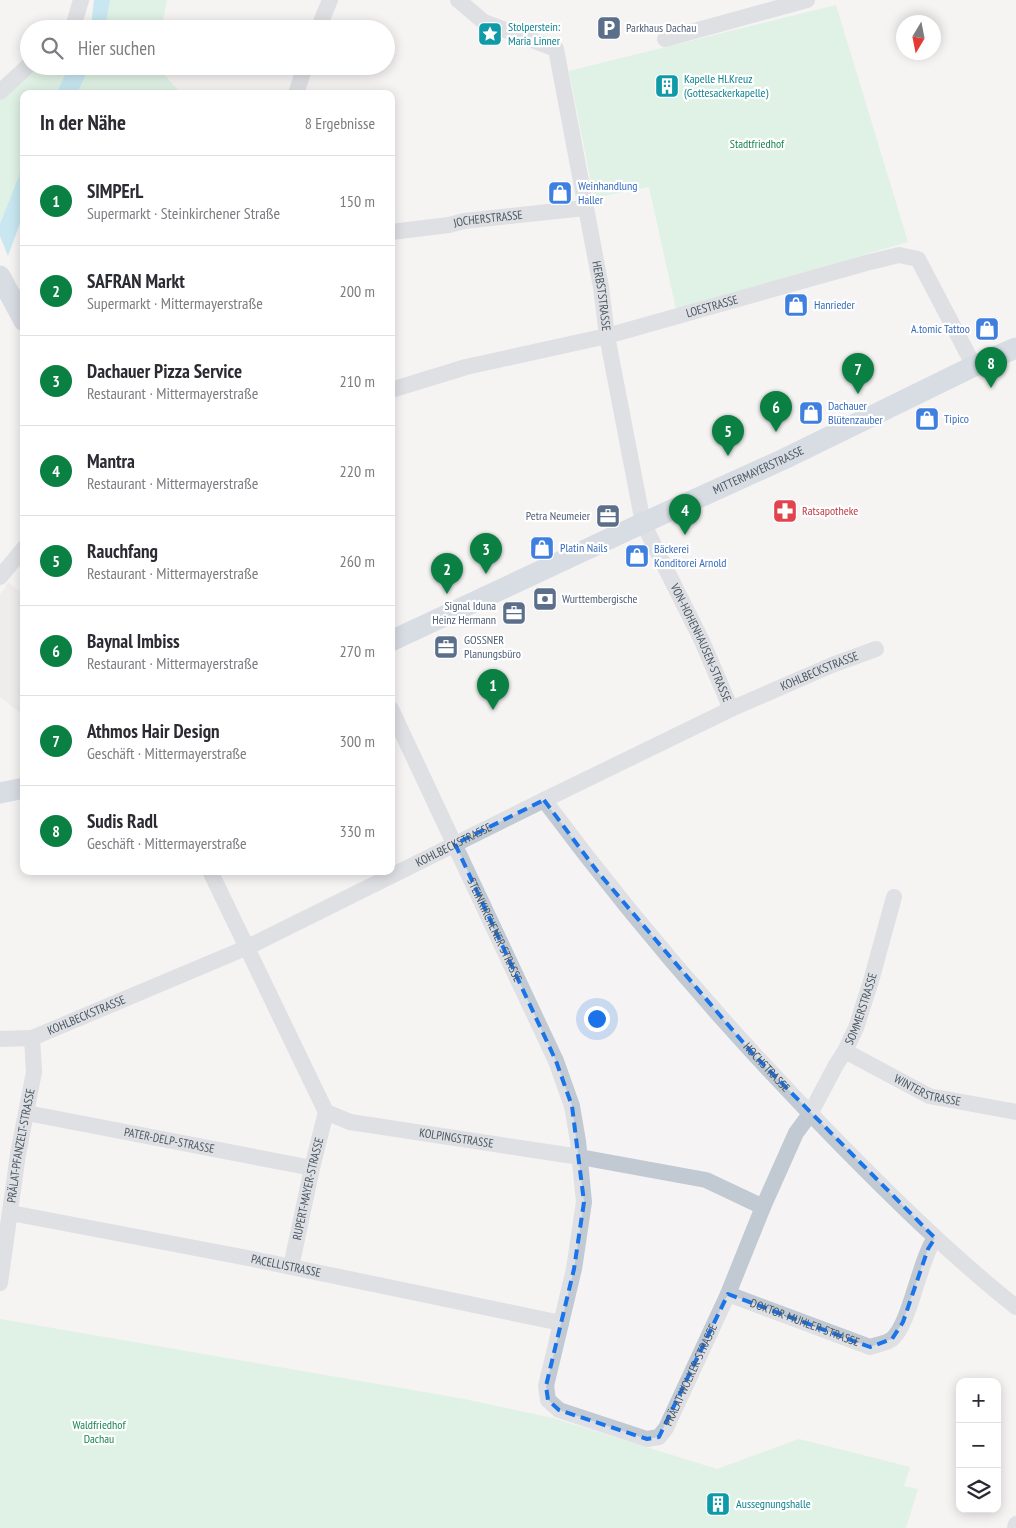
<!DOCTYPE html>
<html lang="de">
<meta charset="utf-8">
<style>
body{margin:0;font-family:"PT Sans Narrow",sans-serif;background:#f2f2f3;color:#2b2b33}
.controls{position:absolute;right:15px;bottom:15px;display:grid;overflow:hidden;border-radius:10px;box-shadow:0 2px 12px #0003}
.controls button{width:45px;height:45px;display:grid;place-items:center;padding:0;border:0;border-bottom:1px solid #e1e1e2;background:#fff;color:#2b2b33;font:25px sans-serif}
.compass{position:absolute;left:896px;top:15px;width:45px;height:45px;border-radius:50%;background:#fff;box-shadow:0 2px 12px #0003;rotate:190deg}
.you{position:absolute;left:596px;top:1018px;width:18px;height:18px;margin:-12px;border:4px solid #fff;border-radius:50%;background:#1a73e8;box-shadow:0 0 0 8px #1a73e833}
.badge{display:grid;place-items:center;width:32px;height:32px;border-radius:50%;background:#0b8043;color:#fff;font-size:16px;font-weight:700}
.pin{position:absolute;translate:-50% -41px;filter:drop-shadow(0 1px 2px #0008)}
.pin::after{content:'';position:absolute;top:26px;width:18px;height:15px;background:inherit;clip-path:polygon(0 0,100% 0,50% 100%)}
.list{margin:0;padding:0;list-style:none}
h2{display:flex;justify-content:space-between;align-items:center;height:65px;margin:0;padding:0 20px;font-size:21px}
h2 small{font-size:16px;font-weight:400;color:#7c7c81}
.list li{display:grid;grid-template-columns:32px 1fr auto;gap:15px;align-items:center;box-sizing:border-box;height:90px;padding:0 20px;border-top:1px solid #e1e1e2}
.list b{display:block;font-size:19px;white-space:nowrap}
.list p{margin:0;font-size:16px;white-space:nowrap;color:#7c7c81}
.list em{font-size:16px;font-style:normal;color:#7c7c81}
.icon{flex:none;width:28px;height:28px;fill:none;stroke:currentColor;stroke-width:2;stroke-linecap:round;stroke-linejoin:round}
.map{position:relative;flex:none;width:1016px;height:1528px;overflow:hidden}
.search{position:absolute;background:#fff;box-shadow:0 2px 12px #0003;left:20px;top:20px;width:375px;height:55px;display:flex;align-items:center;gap:12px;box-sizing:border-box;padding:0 18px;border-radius:28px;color:#7c7c81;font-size:19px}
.panel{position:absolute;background:#fff;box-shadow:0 2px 12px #0003;left:20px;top:90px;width:375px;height:785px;border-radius:10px}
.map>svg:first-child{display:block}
.education{fill:#e6e4e5}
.green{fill:#c3f1d5}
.water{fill:#90daee}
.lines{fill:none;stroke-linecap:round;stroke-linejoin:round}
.minor{stroke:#c1cad2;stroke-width:16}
.major{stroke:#b3c2d1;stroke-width:21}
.marked{fill:none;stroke:#1a73e8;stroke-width:4;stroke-dasharray:10 6;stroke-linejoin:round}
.labels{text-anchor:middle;stroke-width:4.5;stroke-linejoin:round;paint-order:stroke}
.culture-label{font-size:12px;fill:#0d838f;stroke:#fff;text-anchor:start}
.service-label{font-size:12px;fill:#4e5e75;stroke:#fff;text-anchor:start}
.park-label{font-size:12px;fill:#17864f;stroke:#fff}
.shop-label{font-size:12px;fill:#366cbe;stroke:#fff;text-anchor:start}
.street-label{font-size:12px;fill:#4a5661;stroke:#fff}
.health-label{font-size:12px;fill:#be3a42;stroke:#fff;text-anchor:start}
</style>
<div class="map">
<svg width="1016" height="1528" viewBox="0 0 1016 1528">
<rect width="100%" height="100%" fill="#f5f3f3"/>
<path class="education" d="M8,582L24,595V716L0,697V596Z"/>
<path class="green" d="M110,0H167L161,29H105Z
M836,5L908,242L676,309L649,187L594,198L569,71Z
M40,66H69L56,94H24V163L0,224V94Z
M90,66H161V71L179,91L178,94H77Z
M0,1319L459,1398L553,1418L717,1469L799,1439L910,1467L904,1486L918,1489L906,1528H0Z"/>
<path class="water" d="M94,0H110L105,29H89L91,26Z
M69,66H90L77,94H56Z
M24,163V212L8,256L0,236V224Z"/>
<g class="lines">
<g class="minor">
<path id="s1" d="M458,0L484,22L556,49L601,287L607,336L643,523L702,641L731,709"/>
<path d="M69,29L74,24L81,0"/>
<path d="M318,29L330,0"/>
<path d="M665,39L807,0"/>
<path d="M0,92L29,65"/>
<path d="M296,94L305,66"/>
<path id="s2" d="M391,232L449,225L464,221L585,208"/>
<path id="s3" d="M391,390L466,367L607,336L866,263L899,255L918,259L974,366"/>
<path d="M0,577L24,548"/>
<path id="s4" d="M391,709L556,1061L572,1106L578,1141L584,1202L574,1269L546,1386L548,1400L559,1410L647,1439L659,1437L666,1428L728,1294L763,1207L796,1133L810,1114L836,1065L845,1051L856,1028L871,981L894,897"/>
<path id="s5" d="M544,800C634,921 733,1036 839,1143C895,1200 953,1257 1016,1307"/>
<path id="s6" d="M210,871L326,1112L350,1122L580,1157L706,1180L763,1207"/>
<path id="s7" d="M0,1039L32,1038L248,947L544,800L731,709L832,665L876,649"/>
<path id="s8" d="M845,1051L929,1096L1016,1112"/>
<path id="s9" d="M27,1113L312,1168"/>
<path id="s10" d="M11,1213L253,1259L561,1323"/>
<path id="s11" d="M291,1267L312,1168L326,1112"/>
<path id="s12" d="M0,1283L18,1154L34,1072L32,1038"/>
<path id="s13" d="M728,1294L870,1347C876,1345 887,1343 892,1339C910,1324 919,1261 935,1238"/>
<path d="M1015,1528L1016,1524"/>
</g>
<g class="major">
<path d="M0,276L24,321"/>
<path id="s14" d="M391,641L643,523L784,459L974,366L1016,348"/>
<path d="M0,793L24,788"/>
</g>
</g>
<path d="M0 0H1016V1528H0ZM544,800L597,871L753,1054L935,1238L928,1249L903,1322L892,1339L870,1347L728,1294L659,1437L647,1439L559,1410L548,1400L546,1386L574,1269L584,1202L572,1106L556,1061L455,844Z" fill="#f5f3f3" fill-opacity=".55" fill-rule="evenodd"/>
<path class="marked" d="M544,800L597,871L753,1054L935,1238L928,1249L903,1322L892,1339L870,1347L728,1294L659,1437L647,1439L559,1410L548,1400L546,1386L574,1269L584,1202L572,1106L556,1061L455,844Z"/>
<defs>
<symbol id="parking-square" viewBox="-11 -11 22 22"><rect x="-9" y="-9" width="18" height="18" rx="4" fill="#5c6f8a" stroke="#fff"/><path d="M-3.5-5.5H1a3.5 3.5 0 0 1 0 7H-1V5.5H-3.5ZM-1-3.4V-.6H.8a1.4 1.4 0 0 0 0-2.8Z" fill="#fff"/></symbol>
<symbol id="sight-square" viewBox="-11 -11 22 22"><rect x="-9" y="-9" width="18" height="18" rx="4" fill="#0f9aa8" stroke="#fff"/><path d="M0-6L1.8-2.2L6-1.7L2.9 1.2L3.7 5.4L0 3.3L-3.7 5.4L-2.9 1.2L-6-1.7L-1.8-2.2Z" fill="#fff"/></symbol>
<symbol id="building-square" viewBox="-11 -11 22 22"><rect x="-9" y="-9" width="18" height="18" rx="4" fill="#0f9aa8" stroke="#fff"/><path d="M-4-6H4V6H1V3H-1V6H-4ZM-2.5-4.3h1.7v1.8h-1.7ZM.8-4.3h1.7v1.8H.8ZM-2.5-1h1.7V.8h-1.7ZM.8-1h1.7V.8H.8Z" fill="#fff"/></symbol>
<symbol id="shop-square" viewBox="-11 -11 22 22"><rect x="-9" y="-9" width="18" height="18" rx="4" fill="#3f7fe0" stroke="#fff"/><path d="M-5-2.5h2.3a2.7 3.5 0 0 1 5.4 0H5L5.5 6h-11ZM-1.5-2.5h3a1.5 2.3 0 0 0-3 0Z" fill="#fff"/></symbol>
<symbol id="pharmacy-square" viewBox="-11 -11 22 22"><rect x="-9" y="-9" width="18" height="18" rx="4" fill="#e0444e" stroke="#fff"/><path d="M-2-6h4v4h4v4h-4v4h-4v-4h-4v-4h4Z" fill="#fff"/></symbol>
<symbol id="office-square" viewBox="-11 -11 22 22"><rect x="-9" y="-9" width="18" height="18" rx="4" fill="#5c6f8a" stroke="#fff"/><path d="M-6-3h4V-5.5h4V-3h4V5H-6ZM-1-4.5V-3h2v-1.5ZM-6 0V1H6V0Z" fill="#fff"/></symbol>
<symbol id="bank-square" viewBox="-11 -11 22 22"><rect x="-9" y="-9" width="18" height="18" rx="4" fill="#5c6f8a" stroke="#fff"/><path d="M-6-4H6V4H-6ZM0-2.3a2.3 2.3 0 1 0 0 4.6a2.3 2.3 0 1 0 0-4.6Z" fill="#fff"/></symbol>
</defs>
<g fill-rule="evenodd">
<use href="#parking-square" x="595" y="14" width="28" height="28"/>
<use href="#sight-square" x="476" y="20" width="28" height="28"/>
<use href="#building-square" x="653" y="72" width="28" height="28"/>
<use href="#shop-square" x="546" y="179" width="28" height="28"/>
<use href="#shop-square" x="782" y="291" width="28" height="28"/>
<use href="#shop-square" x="973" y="315" width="28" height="28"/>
<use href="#shop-square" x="797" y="399" width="28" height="28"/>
<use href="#shop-square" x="913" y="405" width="28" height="28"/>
<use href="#pharmacy-square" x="771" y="497" width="28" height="28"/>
<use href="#office-square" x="594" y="502" width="28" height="28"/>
<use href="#shop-square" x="528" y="534" width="28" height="28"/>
<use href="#shop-square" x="623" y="542" width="28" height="28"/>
<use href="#bank-square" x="531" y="585" width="28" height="28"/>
<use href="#office-square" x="500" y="599" width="28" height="28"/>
<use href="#office-square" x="432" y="633" width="28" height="28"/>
<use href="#building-square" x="704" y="1490" width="28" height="28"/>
</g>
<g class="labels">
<g class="culture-label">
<text x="508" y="31">Stolperstein:<tspan x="508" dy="14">Maria Linner</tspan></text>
<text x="684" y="83">Kapelle Hl.Kreuz<tspan x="684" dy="14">(Gottesackerkapelle)</tspan></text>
<text x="736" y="1508">Aussegnungshalle</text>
</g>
<g class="service-label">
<text x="626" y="32">Parkhaus Dachau</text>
<text x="590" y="520" text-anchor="end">Petra Neumeier</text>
<text x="562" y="603">Wurttembergische</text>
<text x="496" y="610" text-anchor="end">Signal Iduna<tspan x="496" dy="14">Heinz Hermann</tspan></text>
<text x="464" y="644">GOSSNER<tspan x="464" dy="14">Planungsbüro</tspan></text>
</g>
<g class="park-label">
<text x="757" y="148">Stadtfriedhof</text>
<text x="99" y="1429">Waldfriedhof<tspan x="99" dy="14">Dachau</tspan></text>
</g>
<g class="shop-label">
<text x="578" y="190">Weinhandlung<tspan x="578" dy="14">Haller</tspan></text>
<text x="814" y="309">Hanrieder</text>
<text x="970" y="333" text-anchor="end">A.tomic Tattoo</text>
<text x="828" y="410">Dachauer<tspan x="828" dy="14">Blütenzauber</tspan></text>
<text x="944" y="423">Tipico</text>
<text x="560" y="552">Platin Nails</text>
<text x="654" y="553">Bäckerei<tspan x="654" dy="14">Konditorei Arnold</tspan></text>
</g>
<g class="street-label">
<text dy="4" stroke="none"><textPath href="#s2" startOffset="98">JOCHERSTRASSE</textPath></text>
<text dy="4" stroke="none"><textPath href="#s1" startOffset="362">HERBSTSTRASSE</textPath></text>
<text dy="4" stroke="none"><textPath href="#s3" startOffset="332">LOESTRASSE</textPath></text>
<text dy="4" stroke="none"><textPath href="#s14" startOffset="405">MITTERMAYERSTRASSE</textPath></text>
<text dy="4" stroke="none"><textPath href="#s1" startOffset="726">VON-HOHENHAUSEN-STRASSE</textPath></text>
<text dy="4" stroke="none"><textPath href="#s7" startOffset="901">KOHLBECKSTRASSE</textPath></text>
<text dy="4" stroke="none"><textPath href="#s7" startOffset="496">KOHLBECKSTRASSE</textPath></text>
<text dy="4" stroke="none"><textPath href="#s4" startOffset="244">STEINKIRCHENER STRASSE</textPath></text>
<text dy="4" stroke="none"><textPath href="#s4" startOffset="1330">SOMMERSTRASSE</textPath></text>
<text dy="4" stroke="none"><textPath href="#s7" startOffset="91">KOHLBECKSTRASSE</textPath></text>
<text dy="4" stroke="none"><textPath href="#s5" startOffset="348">HOCHSTRASSE</textPath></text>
<text dy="4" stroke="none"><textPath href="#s8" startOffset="92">WINTERSTRASSE</textPath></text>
<text dy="4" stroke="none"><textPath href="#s6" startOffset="401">KOLPINGSTRASSE</textPath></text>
<text dy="4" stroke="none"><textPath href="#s9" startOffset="145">PATER-DELP-STRASSE</textPath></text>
<text dy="4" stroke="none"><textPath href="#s12" startOffset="139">PRÄLAT-PFANZELT-STRASSE</textPath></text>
<text dy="4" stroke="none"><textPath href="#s11" startOffset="80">RUPERT-MAYER-STRASSE</textPath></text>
<text dy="4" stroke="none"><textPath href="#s10" startOffset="280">PACELLISTRASSE</textPath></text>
<text dy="4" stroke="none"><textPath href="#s13" startOffset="82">DOKTOR-MUHLER-STRASSE</textPath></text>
<text dy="4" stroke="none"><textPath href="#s4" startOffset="925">PRÄLAT-WOLKER-STRASSE</textPath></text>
</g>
<g class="health-label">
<text x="802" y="515">Ratsapotheke</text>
</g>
</g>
</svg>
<div class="controls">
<button>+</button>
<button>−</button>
<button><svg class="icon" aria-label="layers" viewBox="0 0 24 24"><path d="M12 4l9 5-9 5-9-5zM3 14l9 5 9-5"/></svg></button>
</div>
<svg class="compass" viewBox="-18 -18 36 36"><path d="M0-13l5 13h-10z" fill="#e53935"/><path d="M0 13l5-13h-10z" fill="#7c7c81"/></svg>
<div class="you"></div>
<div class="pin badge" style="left:493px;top:710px">1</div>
<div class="pin badge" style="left:447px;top:594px">2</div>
<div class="pin badge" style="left:486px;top:574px">3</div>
<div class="pin badge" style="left:685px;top:535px">4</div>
<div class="pin badge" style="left:728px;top:456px">5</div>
<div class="pin badge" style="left:776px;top:432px">6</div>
<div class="pin badge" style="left:858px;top:394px">7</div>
<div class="pin badge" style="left:991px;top:388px">8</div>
<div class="search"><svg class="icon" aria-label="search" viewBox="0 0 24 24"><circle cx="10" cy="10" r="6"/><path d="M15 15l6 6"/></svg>Hier suchen</div>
<section class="panel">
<h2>In der Nähe<small>8 Ergebnisse</small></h2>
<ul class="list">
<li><span class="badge">1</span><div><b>SIMPErL</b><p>Supermarkt · Steinkirchener Straße</p></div><em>150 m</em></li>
<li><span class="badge">2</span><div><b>SAFRAN Markt</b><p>Supermarkt · Mittermayerstraße</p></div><em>200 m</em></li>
<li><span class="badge">3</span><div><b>Dachauer Pizza Service</b><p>Restaurant · Mittermayerstraße</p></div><em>210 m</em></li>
<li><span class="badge">4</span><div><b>Mantra</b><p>Restaurant · Mittermayerstraße</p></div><em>220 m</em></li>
<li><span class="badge">5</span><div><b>Rauchfang</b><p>Restaurant · Mittermayerstraße</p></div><em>260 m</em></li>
<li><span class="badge">6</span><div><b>Baynal Imbiss</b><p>Restaurant · Mittermayerstraße</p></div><em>270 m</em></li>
<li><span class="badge">7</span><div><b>Athmos Hair Design</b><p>Geschäft · Mittermayerstraße</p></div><em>300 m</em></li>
<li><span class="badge">8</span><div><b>Sudis Radl</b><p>Geschäft · Mittermayerstraße</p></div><em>330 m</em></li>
</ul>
</section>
</div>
